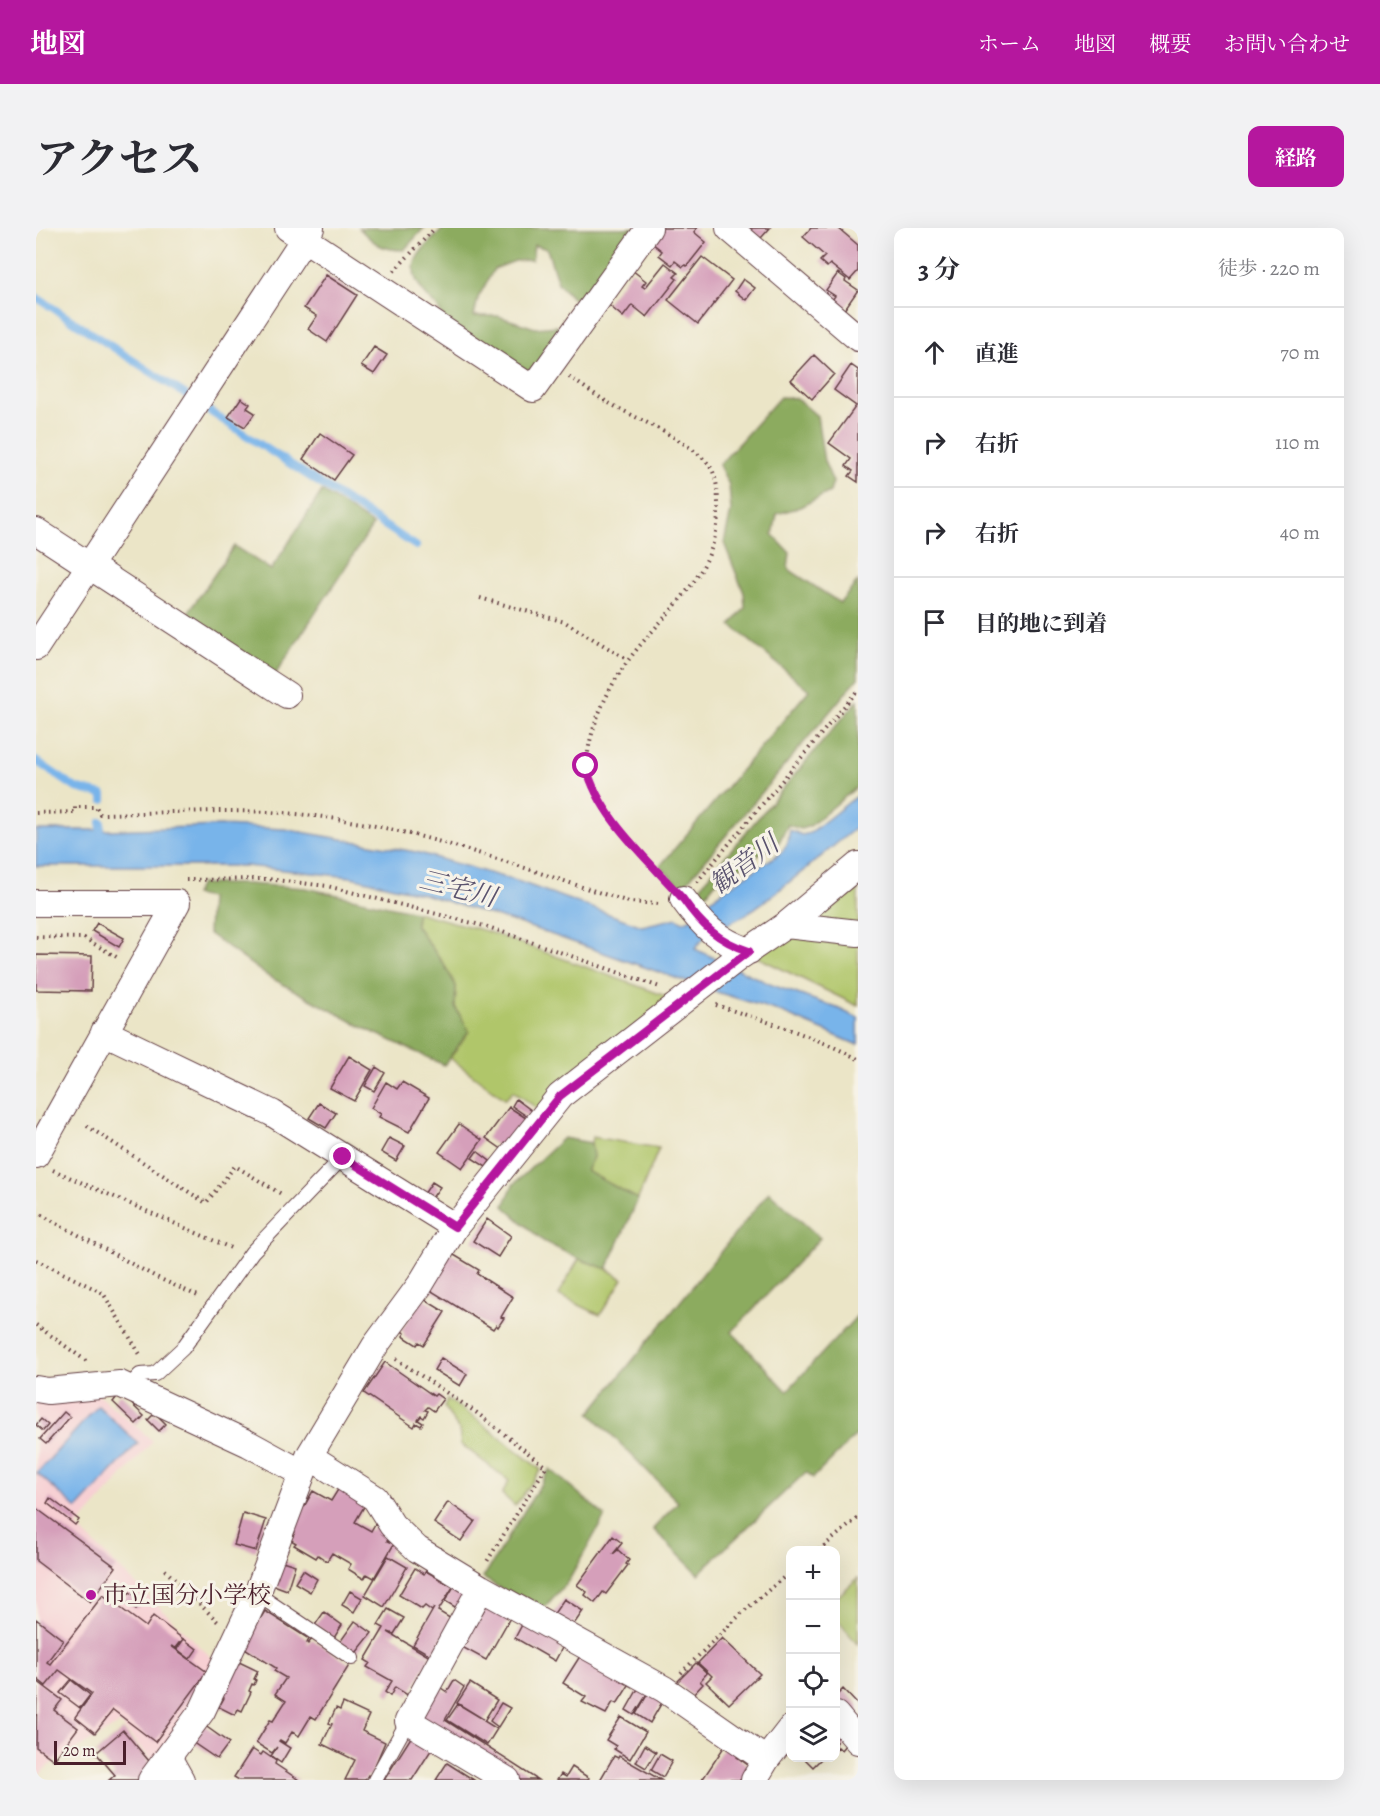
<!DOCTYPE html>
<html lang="ja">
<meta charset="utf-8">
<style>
body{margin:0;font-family:Alegreya,"Noto Serif JP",serif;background:#f2f2f3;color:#2b2b33}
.controls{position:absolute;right:18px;bottom:18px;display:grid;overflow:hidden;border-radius:12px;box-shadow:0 6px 24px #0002}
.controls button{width:54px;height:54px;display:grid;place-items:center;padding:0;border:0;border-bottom:2px solid #e1e1e2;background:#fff;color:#2b2b33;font:30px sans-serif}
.scale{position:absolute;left:18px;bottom:15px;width:72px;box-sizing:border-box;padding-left:6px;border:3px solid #4a1f2b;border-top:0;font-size:16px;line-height:21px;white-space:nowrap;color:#4a1f2b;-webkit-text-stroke:4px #f7f3e8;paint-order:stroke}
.stop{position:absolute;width:18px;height:18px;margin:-14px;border:4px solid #b5179e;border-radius:50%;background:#fff}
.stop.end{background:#b5179e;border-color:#fff;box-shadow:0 2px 6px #0008}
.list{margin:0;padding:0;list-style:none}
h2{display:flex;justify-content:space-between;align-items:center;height:78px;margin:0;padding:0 24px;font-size:26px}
h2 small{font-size:20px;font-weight:400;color:#7c7c81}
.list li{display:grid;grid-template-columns:39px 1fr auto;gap:18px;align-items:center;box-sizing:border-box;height:90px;padding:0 24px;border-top:2px solid #e1e1e2}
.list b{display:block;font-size:22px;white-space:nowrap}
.list em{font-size:20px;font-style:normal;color:#7c7c81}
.icon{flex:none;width:33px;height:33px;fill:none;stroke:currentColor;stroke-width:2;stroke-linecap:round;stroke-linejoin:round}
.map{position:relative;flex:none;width:822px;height:1552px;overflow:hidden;border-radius:12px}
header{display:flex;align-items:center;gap:36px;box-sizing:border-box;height:84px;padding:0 30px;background:#b5179e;color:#fff}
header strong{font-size:28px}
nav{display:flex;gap:33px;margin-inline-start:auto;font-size:21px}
.intro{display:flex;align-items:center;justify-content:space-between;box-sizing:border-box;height:144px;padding:0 36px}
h1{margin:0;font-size:42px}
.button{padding:15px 27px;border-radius:12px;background:#b5179e;color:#fff;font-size:21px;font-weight:700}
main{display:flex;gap:36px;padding:0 36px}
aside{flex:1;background:#fff;border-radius:12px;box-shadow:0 6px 24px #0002}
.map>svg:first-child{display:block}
.built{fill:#f7cfd3}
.green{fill:#b0c66a;stroke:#7d724a;stroke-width:1.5}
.forest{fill:#8cab5e;stroke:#6b6544;stroke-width:1.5}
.water{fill:#78b4ea;stroke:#616a8a;stroke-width:1.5}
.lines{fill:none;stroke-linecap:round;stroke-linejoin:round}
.stream{stroke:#78b4ea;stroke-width:8}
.building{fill:#d59fba}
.service-casing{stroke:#623d42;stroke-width:16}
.minor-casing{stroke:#623d42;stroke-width:28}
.path{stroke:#623d42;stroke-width:4;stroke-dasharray:1.5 4.5;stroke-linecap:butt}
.service{stroke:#fff;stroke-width:14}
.minor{stroke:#fff;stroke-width:26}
.route{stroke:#b5179e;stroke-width:8}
.poi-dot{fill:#b5179e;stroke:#f7f3e8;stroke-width:2}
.labels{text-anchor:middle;stroke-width:6;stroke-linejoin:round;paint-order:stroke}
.poi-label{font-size:24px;fill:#4a1f2b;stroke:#f7f3e8;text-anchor:start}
.water-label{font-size:26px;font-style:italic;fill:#5a536e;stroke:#f7f3e8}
</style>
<header>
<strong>地図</strong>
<nav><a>ホーム</a><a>地図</a><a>概要</a><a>お問い合わせ</a></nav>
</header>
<div class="intro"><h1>アクセス</h1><a class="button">経路</a></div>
<main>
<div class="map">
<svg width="822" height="1552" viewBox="0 0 822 1552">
<rect width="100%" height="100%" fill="#f7f3e8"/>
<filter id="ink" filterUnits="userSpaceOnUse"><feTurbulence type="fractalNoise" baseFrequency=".0167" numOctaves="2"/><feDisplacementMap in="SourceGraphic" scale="12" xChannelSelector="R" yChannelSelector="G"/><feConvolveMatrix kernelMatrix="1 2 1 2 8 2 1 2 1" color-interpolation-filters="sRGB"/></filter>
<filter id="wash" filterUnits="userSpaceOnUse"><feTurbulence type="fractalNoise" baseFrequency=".008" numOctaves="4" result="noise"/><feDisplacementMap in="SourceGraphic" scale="24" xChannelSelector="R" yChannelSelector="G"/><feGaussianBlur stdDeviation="1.35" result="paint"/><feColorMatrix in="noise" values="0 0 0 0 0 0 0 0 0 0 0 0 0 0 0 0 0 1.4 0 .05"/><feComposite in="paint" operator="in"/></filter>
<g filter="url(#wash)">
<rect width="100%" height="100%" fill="#ebe5c7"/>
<path class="built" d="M63,1167L117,1213L41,1299L181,1435L120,1537L84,1496L12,1538L0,1550V1169Z"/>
<path class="green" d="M822,649V698L781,693L780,680Z
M380,684L450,703L638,771L505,883L477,863L469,871L414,830L433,803L419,779L420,758L407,735L380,698Z
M746,708L822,713V778L719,728Z
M556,909L623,920L602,971L550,943L557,929L555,915Z
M543,1031L571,1041L587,1051L564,1087L522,1067Z
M411,1171L443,1193L505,1242L479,1278L466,1266L473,1253L425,1216L423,1202L408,1179Z
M822,1350V1417L800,1390V1370Z"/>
<path class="forest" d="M323,0H388L368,22C346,22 338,16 323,0Z
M408,0H601L551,72L537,71L522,55L511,21L498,17L496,32L479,33L458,41L442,70L438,88H462L499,100L521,98L527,106L501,144L492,145L408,93C402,76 400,79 389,66C364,36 386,22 408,0Z
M744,169L760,170L781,188L788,233L797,254L794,264L764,279L741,286L737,307L754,325L752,341L804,375L822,353V450L646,660L624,638L773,462L695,397L709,380L708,365L688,315L695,283L693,257L683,237Z
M286,263L337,297L239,447L149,389L198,318L235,342Z
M822,472V558L774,598L765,601L752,597L743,614L679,655L664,674L658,668L672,649Z
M164,656H211L270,660L380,684V698L407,735L420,758L419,779L433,803L408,837L328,800L230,747L172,705L174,670L158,667Z
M527,910L555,915L557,929L550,943L602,971L571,1041L543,1031L507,1013L468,978L477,957Z
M733,964L784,1010L696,1104L751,1163L822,1087V1205L777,1250L770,1244L662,1346L617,1301L642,1274L554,1185Z
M514,1241L569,1288L533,1352L504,1384L447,1350Z"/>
<path class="water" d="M822,567V598C786,627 751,658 712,685C695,697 671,701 659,721L736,757L801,780L822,790V817L739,782L674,762L485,696L384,665L315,649L210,638H0V602H73L184,598L248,601L380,624L484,654L606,698L641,690L647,694L654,691L682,666L746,624L751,616L754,602L766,607L774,605Z
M62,1178L102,1215L41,1281L1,1245Z"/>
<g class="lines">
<path class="stream" d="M0,69L150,167
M167,179L380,318
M0,533L40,560L67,567V572
M64,611L65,594"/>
</g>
<g id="blocks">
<path class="building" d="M623,0H661L658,4L670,14L651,38L649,37L647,39L639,33L636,37L623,27L626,23L616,15L626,2Z
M713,0H734L725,10Z
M775,0H802L822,17V43L814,52L794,36L791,39L784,33L789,28L767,9Z
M666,29L696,52L662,96L632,72Z
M629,35L642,45L638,49L641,51L611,89L596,77L587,89L570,75L596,42L610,53L606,58L609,60Z
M802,45L810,51L809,53L822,62L808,82L795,73L799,68L790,62Z
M290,47L321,67L291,114L272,101L281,88L268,80Z
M707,51L719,60L710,72L699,63Z
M338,119L351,127L338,146L325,138Z
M778,127L798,146L776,171L755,152Z
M815,137L822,142V254L813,248L817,243L810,238L815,231L793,215L820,178L798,162Z
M205,170L214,176L211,180L219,185L209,199L192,189Z
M284,205L316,227L298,252L267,231Z
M61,695L88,710L83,719L56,703Z
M0,727L56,728L55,763L0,762Z
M313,828L336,842L318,873L294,860Z
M340,839L349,845L338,863L329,858Z
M350,854L361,861L366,854L393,870L373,904L343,889L345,886L335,880Z
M480,871L496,883L492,889L476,878Z
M283,875L300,885L290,900L273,890Z
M473,879L493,892L470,924L450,910Z
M423,896L446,912L426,940L403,924Z
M353,910L369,918L360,933L345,924Z
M441,923L454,933L450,939L436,930Z
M396,954L404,959L393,974L386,969Z
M451,991L475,1008L462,1029L437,1013Z
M413,1024L443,1042L441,1046L477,1069L465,1089L468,1090L462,1099L460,1097L457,1101L394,1062Z
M386,1070L409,1084L388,1117L383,1114L381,1117L367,1108L369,1105L365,1103Z
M405,1130L431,1146L424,1158L398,1142Z
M349,1134L398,1168L400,1166L407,1171L398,1183L392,1179L389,1182L392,1183L388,1190L385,1188L382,1192L387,1195L385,1198L380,1195L378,1199L328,1165Z
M84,1165L108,1188L100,1196L77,1174Z
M28,1184L34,1189L10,1216L4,1211Z
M119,1185L130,1196L123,1203L112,1192Z
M5,1191L12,1197L7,1203L0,1197Z
M303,1260L329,1277L319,1294L335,1303L339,1296L355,1306L351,1313L358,1316L338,1350L331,1346L328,1351L312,1341L315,1336L296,1325L291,1333L282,1327L280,1330L258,1317L260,1315L255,1312L259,1304L255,1301L277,1263L295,1273Z
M14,1270L43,1292L39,1297L11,1275Z
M412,1274L439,1293L425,1313L398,1295Z
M0,1280L80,1339L54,1374L0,1333Z
M207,1285L230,1292L220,1323L198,1317Z
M577,1308L586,1315L577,1326L582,1322L593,1332L590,1336L592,1337L570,1366L567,1364L559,1375L549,1367L551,1364L541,1357Z
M352,1328L371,1339L348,1379L329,1367Z
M243,1332L259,1337L251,1362L235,1356Z
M379,1340L388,1346L390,1343L417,1359L402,1383L417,1392L396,1428L377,1417L398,1380L396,1383L389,1378L386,1381L363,1367Z
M267,1342L281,1351L274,1364L259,1355Z
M420,1355L432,1369L424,1382L409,1373Z
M314,1363L326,1370L318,1384L306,1377Z
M94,1364L107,1373L100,1381L88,1372Z
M67,1367L110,1399L117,1388L147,1411L140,1420L135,1418L171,1444L119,1514L77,1482L59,1505L39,1489L56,1466L23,1442L10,1458L0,1450V1391L27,1412L11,1434L14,1436Z
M528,1371L547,1383L536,1399L517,1387Z
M452,1375L475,1388L450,1432L426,1419Z
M352,1381L368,1390L358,1406L352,1404L394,1429L373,1468L359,1459L354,1468L349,1464L356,1453L331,1439L334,1435L329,1432L348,1400L342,1397Z
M229,1383L273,1411L271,1415L272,1416L276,1411L314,1436L280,1491L275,1488L263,1508L256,1504L249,1515L244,1512L243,1513L254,1520L245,1535L235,1528L241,1519L236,1525L220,1515L234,1492L237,1493L250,1473L239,1466L250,1450L238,1443L240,1440L207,1419Z
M288,1384L306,1397L298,1410L279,1397Z
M319,1393L336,1405L320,1425L304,1414Z
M487,1395L527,1418L519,1433L479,1410Z
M686,1410L724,1446L693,1476L670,1454L676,1448L662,1435Z
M148,1411L161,1421L154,1431L141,1421Z
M546,1425L582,1446L580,1449L593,1457L581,1476L577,1474L570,1486L546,1474L550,1469L527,1455Z
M201,1433L222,1443L218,1451L220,1452L218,1457L216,1456L213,1463L215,1464L206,1483L202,1481L199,1487L183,1479L188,1470L185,1468Z
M660,1435L671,1445L664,1453L667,1456L656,1468L641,1454Z
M35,1452L54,1467L44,1480L24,1465Z
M418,1452L428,1459L409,1492L502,1552H480L380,1492L402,1458L411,1464Z
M1,1453L26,1472L18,1482L42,1500L18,1532L0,1519Z
M434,1455L461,1472L448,1493L461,1501L451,1517L411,1492L422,1476L447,1491L421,1475Z
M603,1459L612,1465L598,1487L590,1482Z
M807,1461L822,1477V1490L816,1495L800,1477V1468Z
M614,1462L628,1471L614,1495L600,1486Z
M307,1475L333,1487L326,1503L349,1514L334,1549L332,1547L329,1552H309L319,1532L286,1516L296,1496L293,1495L300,1480L304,1482Z
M465,1475L474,1480L462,1499L454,1493Z
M585,1489L610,1504L594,1531L578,1521L580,1518L570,1512Z
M168,1497L193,1515L181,1531L156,1514Z
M800,1499L811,1515L805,1522L802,1519L800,1522Z
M87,1502L118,1539L103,1552H73L79,1547L60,1525Z
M379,1503L399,1516L376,1552H348Z
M609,1517L620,1524L610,1540L600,1534Z
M694,1517L704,1524L701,1529L716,1540L711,1552H666L688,1519L691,1521Z
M216,1521L225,1527L227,1524L240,1533L239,1536L263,1552H203L198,1549Z
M624,1526L636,1533L627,1549L615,1542Z
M578,1528L582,1530L583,1528L625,1552H564Z
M768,1530H784L785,1531L777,1539Z
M411,1535L438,1552H400Z
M536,1539L553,1550L552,1552H521L525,1546L530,1549Z"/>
</g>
</g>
<g filter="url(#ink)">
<use href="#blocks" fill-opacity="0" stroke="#623d42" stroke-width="1.5"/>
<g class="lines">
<defs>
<path id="service" d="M92,1160L104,1147L119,1146L147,1120L216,1024L307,929
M221,1366L316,1430
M339,1552L372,1493"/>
<path id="minor" d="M252,0L497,161L613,0
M693,0L822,110
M0,303L251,467
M0,419L275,0
M647,671C666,697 682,713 713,723
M0,675H141L0,927
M750,697L822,705
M68,804L236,885L419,999
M0,1161L12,1163L84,1156L213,1216L266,1245
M273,1228L339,1270L356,1297L381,1321L445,1360L628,1461L730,1532L718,1552
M445,1360L372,1493L471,1552
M800,1487L822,1513
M132,1529L145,1552
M730,1532L754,1501
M115,1552L166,1483L221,1366L273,1228L339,1118L384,1057L419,999L524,868L703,729L750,697L822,637"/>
</defs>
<use href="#service" class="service-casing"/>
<use href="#minor" class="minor-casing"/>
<path class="path" d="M358,43L399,0
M533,149C545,157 558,166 571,174C599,190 655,213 674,238C681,249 682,265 682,278C684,347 628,383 591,434C576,455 565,477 557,502C552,520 548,537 555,555C567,589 608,627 633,654
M444,370L529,394L592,432
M0,585L39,584V579H60L64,586C129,585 195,580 260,586C375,596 484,640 593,674L624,676
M150,652L231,651L291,658L452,699L624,759
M661,654L822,462
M0,709L48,710L84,731
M680,777C728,793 777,807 822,831
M51,898L170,975L199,938L247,967
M17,942L197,1021
M0,984L120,1049L162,1068
M0,1032L67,1065L105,1128
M0,1097L53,1135
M360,1131L441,1185L510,1239L450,1335
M783,1322L822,1290
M129,1342L182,1394
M645,1445L708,1383L754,1344"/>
<use href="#service" class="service"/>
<use href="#minor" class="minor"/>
</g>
</g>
<g class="lines" filter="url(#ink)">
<path class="route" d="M307,929L419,999L524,868L713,723C682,713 665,697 647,671C612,631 563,590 550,538"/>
</g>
<circle class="poi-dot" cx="55" cy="1367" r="6"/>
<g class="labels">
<g class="poi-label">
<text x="67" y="1375">市立国分小学校</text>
</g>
<g class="water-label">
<text transform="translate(708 636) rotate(-37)" y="9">観音川</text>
<text transform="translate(422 660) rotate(14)" y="9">三宅川</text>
</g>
</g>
</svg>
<div class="controls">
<button>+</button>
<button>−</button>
<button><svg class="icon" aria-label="locate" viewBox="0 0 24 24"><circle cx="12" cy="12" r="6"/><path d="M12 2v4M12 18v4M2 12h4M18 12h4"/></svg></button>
<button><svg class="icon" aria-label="layers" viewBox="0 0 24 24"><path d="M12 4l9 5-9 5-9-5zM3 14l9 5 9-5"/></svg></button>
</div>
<div class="scale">20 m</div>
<div class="stop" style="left:550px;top:538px"></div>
<div class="stop end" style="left:307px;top:929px"></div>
</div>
<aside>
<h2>3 分<small>徒歩 · 220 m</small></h2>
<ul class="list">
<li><svg class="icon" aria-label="ahead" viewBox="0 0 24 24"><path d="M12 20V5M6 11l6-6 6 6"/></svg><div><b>直進</b></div><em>70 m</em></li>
<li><svg class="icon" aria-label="right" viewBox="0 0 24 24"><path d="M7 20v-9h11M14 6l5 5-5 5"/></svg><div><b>右折</b></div><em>110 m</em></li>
<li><svg class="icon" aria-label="right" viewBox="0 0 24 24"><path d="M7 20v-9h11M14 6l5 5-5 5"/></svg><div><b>右折</b></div><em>40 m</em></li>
<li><svg class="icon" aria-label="arrive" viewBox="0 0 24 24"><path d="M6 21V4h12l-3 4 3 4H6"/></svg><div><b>目的地に到着</b></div></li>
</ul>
</aside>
</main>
